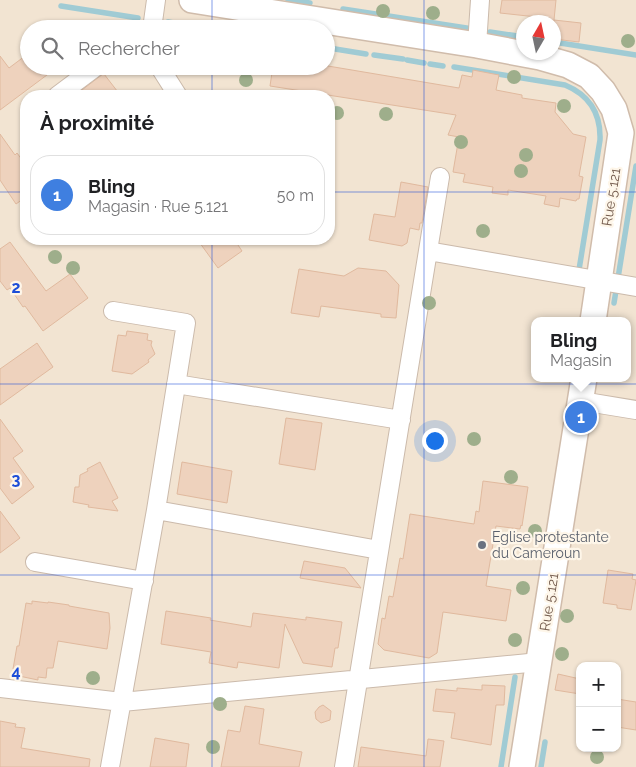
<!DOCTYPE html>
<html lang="fr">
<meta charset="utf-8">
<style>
body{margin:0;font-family:Raleway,sans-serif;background:#f6f6f6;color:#202124}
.controls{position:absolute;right:15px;bottom:15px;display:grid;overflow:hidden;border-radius:10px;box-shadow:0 1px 4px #0004}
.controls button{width:45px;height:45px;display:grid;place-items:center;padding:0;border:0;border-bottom:1px solid #e0e0e0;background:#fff;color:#202124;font:25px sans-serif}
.compass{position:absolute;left:516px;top:15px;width:45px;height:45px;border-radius:50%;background:#fff;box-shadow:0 1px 4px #0004;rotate:9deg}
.you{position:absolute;left:434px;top:440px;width:18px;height:18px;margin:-12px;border:4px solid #fff;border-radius:50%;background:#1a73e8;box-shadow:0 0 0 8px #1a73e833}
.badge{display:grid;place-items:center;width:32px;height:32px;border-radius:50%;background:#de724f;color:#fff;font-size:16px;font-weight:700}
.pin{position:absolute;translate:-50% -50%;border:2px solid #fff;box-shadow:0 1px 5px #0006}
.popup{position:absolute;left:531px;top:317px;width:100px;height:65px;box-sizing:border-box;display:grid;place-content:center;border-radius:10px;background:#fff;filter:drop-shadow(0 1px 4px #0005);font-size:16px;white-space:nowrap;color:#757577}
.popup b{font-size:19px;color:#202124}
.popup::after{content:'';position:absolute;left:50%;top:100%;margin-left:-10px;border:10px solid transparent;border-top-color:#fff}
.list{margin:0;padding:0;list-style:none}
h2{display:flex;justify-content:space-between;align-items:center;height:65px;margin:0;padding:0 20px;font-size:21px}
h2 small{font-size:16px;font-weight:400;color:#757577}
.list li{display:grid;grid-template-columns:32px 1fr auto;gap:15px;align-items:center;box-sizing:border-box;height:80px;margin:0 10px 10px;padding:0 10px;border:1px solid #e0e0e0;border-radius:20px}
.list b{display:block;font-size:19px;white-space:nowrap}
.list p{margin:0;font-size:16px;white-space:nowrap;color:#757577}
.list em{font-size:16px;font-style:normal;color:#757577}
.icon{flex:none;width:28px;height:28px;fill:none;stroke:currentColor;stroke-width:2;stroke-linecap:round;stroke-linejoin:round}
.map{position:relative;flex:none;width:636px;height:767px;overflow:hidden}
.search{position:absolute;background:#fff;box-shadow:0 1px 4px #0004;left:20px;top:20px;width:315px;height:55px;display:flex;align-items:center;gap:12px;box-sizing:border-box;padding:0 18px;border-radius:28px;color:#757577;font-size:19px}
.panel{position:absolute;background:#fff;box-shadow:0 1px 4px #0004;left:20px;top:90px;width:315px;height:155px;border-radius:20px}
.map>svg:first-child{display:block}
.residential{fill:#f2e4d2;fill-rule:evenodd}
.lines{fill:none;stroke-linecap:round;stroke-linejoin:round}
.stream{stroke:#a0cbd4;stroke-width:5.5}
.building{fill:#eed2bd;stroke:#e0b99e}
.street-casing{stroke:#cbbaab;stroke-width:20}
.secondary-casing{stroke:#d0bcab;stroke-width:28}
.street{stroke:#fff;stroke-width:18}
.secondary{stroke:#fff;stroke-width:25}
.tree{fill:#9eae8b}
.grid{fill:none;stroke:#1d4ed8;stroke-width:1;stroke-opacity:0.55}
.worship-dot{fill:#6b7280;stroke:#fef6e9;stroke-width:2}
.labels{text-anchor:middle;stroke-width:4.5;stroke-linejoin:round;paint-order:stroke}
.street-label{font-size:14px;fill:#71594b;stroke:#fef6e9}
.worship-label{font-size:14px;fill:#5b616d;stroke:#fef6e9;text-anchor:start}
.grid-label{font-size:16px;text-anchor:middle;font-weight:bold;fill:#1d4ed8;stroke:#fef6e9;stroke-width:4.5;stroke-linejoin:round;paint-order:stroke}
</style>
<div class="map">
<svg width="636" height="767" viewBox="0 0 636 767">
<rect width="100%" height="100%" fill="#fbf2e3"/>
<path class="residential" d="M0,0H636V767H0ZM524,22H554V52H524ZM29,29H326V66H29ZM26,96H329V239H26ZM535,321H627V378H535ZM580,666H617V748H580Z"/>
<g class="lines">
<path class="stream" d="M288,0L310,3
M61,6L138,18
M343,9L473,29
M168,22L209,29
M490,32L524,37
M554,42L636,55
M329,48L366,54
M374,55L403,59
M407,60L424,63
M430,64L443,66
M454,67L565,85C589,95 601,114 600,140L578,276
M614,303L636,166
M501,767L515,677
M541,767L545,742"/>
</g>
<path class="building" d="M502,0H556L554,20L581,23L579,42L554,39V20L553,22H537V17L500,13Z
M29,53V66H59L0,110V56L9,68Z
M273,66H328L459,88L462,75L472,77L473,70L499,75L496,90L522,95V98L556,103L555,112L573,134L586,137L579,176L583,177L579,199H577L576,201L560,198L559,207L544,204L546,196L508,190V195L492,193L493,187L463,182L465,174L453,172L459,137L448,135L456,115L270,86Z
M104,74L121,96H74L103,74Z
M0,134L15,155L17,153L26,165V197L16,204L0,180Z
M401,182L428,187L422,223H420L419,230L410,228L407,243L402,246L369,240L374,214L395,217Z
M197,239H234L242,251L218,268Z
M10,242L46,291L70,274L88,298L43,331L25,306L23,307L10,288L7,290L0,281V249Z
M358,268L386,271L399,285L396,318L381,317V314L321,306L319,317L291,313L299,269L344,276Z
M127,331L148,334L147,340L152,341L151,345L155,354L148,360L149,362L132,374L112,371L118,335L126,336Z
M37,343L53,367L0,405V369Z
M286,418L322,423L315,470L279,464Z
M0,419L23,451L13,458L34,487L12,504L0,488Z
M100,462L118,498L112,501L118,511L88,507L89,505L73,502L75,487H79L80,475L88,471L87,469Z
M182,462L232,471L227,503L177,494Z
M483,481L528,487L522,526L521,525L520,529L496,526L486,586L511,590L506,621L443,612L437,653L429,658L384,650L378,644L382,618L385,619L389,596L393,597L400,558L403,559L410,514L474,524L476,511L479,512Z
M0,511L20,538L0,553Z
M304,561L345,568L361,588L300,578Z
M608,570L633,574L632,579L636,580L631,610L617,608V605L603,603Z
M32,601L48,603V602L69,605V606L109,613L110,628L107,649L58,641L53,668H47L46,678L38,677V680L19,676L20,670L13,669L17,646H19L26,603L32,604Z
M166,611L211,618L210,620L251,627L253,613L306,620V617L342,622L338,648H335L332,667L303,663L285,624L279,668L238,662L237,668L209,663L211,652L161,644Z
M558,674L580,679V694L555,690Z
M482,685L505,686L504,705H496L491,745L451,738L455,713L433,711L436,689L457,691V688L482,690Z
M617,699L636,702V730L617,727Z
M323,705L331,711L330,720L321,723L316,719L315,712L319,707Z
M245,706L264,709L259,744L302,752L299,767H221L228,730L240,732Z
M0,721L16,724L15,727L25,728L21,748L90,759L89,767H0Z
M155,738L189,744L186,767H150Z
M428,739L444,741L440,767H358L361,747L426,756Z"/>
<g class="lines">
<defs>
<path id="street" d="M152,29L156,0
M477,45L480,0
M159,66L178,96
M57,96L97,66
M428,251L636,287
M176,384L401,420
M581,401L636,410
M156,510L379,550
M35,562L144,581
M0,688L122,702L539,662
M110,767L156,510L186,323L113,311
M344,767L440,177"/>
<path id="secondary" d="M192,0L477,45L540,57L568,65L589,76L603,91L614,109L621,133L593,321
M522,767L584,378"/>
</defs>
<use href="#street" class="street-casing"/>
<use href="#secondary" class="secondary-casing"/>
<use href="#street" class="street"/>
<use href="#secondary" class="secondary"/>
</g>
<g class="tree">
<circle cx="383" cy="11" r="7"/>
<circle cx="433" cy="13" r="7"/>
<circle cx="628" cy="41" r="7"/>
<circle cx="514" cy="77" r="7"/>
<circle cx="246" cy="80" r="7"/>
<circle cx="564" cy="106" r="7"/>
<circle cx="337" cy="113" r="7"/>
<circle cx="386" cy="114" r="7"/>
<circle cx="461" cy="142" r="7"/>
<circle cx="526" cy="155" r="7"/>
<circle cx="521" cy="171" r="7"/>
<circle cx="483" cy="231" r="7"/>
<circle cx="55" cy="257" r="7"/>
<circle cx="73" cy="268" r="7"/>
<circle cx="429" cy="303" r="7"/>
<circle cx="474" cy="439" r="7"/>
<circle cx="511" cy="477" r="7"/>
<circle cx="535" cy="531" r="7"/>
<circle cx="523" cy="588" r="7"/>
<circle cx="567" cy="616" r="7"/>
<circle cx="515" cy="640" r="7"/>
<circle cx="562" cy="654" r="7"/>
<circle cx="93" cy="678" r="7"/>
<circle cx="220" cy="704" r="7"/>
<circle cx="213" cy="747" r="7"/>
<circle cx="597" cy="757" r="7"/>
</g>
<path class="grid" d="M212,0V29M424,0V767M212,66V96M0,192H26M329,192H636M212,239V767M0,384H636M0,575H636"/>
<circle class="worship-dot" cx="482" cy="545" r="5"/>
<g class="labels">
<g class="street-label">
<text transform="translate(611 197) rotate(-81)" y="5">Rue 5.121</text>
<text transform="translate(549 602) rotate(-81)" y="5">Rue 5.121</text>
</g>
<g class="worship-label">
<text x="492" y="542">Eglise protestante<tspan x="492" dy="16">du Cameroun</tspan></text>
</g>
</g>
<g class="grid-label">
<text x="16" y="293">2</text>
<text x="16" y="485">3</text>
<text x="16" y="677">4</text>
</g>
</svg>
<div class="controls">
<button>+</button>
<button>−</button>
</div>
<svg class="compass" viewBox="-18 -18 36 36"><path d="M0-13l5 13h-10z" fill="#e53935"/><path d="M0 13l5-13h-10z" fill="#757577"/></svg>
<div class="you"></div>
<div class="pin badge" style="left:581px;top:417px;background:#3f7fe0">1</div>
<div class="popup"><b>Bling</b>Magasin</div>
<div class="search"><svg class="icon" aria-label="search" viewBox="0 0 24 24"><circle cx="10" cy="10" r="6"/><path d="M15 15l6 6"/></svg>Rechercher</div>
<section class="panel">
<h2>À proximité<small></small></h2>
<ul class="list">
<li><span class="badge" style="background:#3f7fe0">1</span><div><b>Bling</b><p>Magasin · Rue 5.121</p></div><em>50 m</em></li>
</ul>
</section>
</div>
